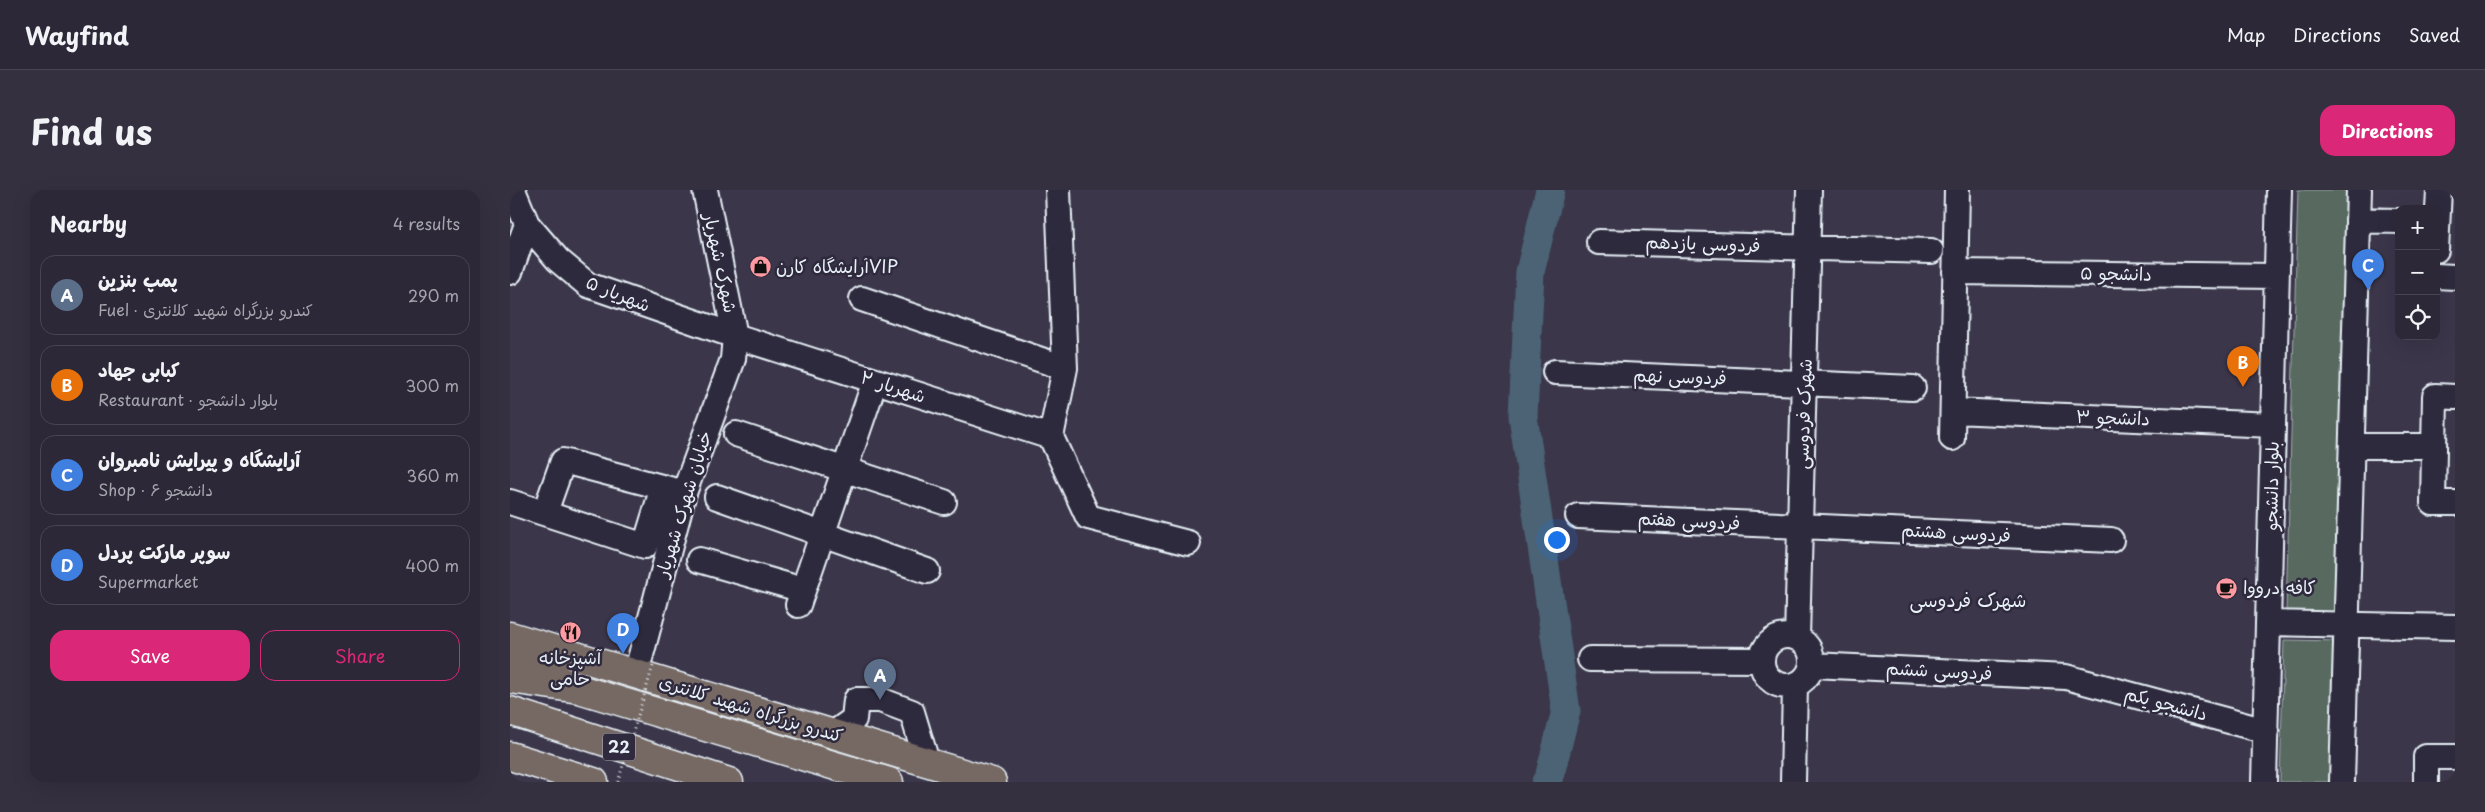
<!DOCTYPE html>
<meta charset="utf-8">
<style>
body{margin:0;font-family:"Playpen Sans","Playpen Sans Arabic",sans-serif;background:#343040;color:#f1f3f6}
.controls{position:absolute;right:15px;top:15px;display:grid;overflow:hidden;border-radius:10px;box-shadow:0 5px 20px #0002}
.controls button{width:45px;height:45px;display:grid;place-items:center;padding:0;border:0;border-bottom:1px solid #484453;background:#2c2838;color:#f1f3f6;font:25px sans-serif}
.you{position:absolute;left:1046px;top:349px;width:18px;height:18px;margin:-12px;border:4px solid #fff;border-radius:50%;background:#1a73e8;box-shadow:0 0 0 8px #1a73e833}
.badge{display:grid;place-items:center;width:32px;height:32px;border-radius:50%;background:#db2777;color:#fff;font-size:16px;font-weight:700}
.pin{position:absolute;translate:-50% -41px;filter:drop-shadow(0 1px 2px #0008)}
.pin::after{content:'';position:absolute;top:26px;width:18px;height:15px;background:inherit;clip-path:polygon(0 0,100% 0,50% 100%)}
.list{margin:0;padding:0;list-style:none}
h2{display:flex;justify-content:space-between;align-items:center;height:65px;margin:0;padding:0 20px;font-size:21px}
h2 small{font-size:16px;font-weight:400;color:#a6a6ae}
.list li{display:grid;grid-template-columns:32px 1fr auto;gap:15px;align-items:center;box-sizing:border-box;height:80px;margin:0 10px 10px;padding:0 10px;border:1px solid #484453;border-radius:15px}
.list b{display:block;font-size:19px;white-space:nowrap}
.list p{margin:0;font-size:16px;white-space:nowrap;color:#a6a6ae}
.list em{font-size:16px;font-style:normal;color:#a6a6ae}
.actions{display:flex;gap:10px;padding:15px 20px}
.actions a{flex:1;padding:11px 0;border:1px solid #db2777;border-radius:15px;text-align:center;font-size:18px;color:#db2777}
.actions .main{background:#db2777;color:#fff}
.icon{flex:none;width:28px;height:28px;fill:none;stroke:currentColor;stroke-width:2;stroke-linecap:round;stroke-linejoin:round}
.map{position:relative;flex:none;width:1945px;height:592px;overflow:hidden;border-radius:15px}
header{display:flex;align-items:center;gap:30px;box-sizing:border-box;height:70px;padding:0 25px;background:#2c2838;border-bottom:1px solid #484453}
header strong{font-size:24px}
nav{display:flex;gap:28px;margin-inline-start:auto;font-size:18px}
.intro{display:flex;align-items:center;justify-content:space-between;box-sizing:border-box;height:120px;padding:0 30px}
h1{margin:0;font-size:35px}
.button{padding:12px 22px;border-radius:15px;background:#db2777;color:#fff;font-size:18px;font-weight:700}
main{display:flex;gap:30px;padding:0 30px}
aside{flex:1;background:#2c2838;border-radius:15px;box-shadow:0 5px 20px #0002}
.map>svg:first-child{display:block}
.green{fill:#596960;stroke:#a0adac}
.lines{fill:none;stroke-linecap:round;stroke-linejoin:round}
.river{stroke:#4b6475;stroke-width:29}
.minor-casing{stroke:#e8f1f8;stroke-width:28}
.major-casing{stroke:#e8f1f8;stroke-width:31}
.highway-casing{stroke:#e8f1f8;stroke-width:31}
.minor{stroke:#2f2a3d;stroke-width:24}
.major{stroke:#766964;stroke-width:28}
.highway{stroke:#766964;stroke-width:28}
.path-bridge{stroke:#e8f1f8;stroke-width:3;stroke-dasharray:1 4;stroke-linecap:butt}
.labels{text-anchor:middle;stroke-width:5;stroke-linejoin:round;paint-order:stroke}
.shield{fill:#2f2a3d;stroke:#b0b5c0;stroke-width:1}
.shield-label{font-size:16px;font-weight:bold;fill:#e8f1f8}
.street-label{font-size:18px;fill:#e8f1f8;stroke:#2f2a3d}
.poi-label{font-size:18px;fill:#e8f1f8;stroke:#2f2a3d;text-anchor:start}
.neighbourhood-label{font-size:19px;fill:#e8f1f8;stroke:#2f2a3d}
</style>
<header>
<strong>Wayfind</strong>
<nav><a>Map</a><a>Directions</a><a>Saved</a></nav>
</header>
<div class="intro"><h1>Find us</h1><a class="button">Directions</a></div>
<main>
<aside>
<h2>Nearby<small>4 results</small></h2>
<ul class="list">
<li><span class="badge" style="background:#5c6f8a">A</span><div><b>پمپ بنزین</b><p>Fuel · کندرو بزرگراه شهید کلانتری</p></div><em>290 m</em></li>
<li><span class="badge" style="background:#e8710a">B</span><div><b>کبابی جهاد</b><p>Restaurant · بلوار دانشجو</p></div><em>300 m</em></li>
<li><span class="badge" style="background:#3f7fe0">C</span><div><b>آرایشگاه و پیرایش نامبروان</b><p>Shop · ۶ دانشجو</p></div><em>360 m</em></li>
<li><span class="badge" style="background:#3f7fe0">D</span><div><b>سوپر مارکت پردل</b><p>Supermarket</p></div><em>400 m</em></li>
</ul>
<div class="actions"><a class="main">Save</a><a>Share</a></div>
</aside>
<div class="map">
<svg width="1945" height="592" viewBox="0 0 1945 592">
<rect width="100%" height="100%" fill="#3b364a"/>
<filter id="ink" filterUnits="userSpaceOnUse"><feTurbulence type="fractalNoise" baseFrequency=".02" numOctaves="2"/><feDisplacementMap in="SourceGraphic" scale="10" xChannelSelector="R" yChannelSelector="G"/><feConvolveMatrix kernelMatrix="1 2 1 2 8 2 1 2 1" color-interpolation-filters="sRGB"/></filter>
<g filter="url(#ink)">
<path class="green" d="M1788,0H1841L1832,423L1776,422Z
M1774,450L1828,451L1824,592H1770Z"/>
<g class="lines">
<path class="river" d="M1036,592L1039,588L1056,521L1013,226L1020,82L1040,0"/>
<defs>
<path id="minor" d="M3,0L17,34L48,70L78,95L225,146L541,247
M548,0L555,178L541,247L578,327L678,353
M1848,30L1889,31
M1089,52L1421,61
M1926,60L1929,0
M0,82L17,34
M1445,82L1766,86
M1926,86L1945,87
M352,109L555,178
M1045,182L1403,198
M1945,207L1925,206L1923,313H1945
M1443,221L1763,235
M226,244L434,312
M1442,248L1447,0
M1842,256H1924
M207,307L417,381
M0,312L135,356L153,297
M35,322L53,271L167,301
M1068,326L1601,350
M189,370L293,400
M288,415L365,191
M1758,433L1945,437
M1252 471a25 25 0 1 1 50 0a25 25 0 1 1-50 0Z
M1287,448L1299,0
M1080,469L1251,470
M1302,475L1556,487L1756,541
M126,484L174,303L223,169L225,146L195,0
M323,544L344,529L346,510H370L402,522L417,572
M1283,592L1285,495
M1754,592L1769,0
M1832,592L1849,0
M1916,592V567H1945"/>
<path id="major" d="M0,446L482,592
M0,468L58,494"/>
<path id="highway" d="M0,489L69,499L379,592
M0,521L219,592
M0,566L84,592"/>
</defs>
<use href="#minor" class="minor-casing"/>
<use href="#major" class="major-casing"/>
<use href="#highway" class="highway-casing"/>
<use href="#minor" class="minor"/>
<use href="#major" class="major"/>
<use href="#highway" class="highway"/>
<path class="path-bridge" d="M108,592L143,476"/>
</g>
</g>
<defs>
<symbol id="shop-disc" viewBox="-11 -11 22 22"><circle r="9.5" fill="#ff9aa2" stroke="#2f2a3d"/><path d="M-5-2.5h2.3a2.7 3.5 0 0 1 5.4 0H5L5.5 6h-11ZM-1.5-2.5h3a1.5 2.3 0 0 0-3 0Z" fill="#111"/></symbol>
<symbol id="cafe-disc" viewBox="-11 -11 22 22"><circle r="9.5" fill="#ff9aa2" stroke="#2f2a3d"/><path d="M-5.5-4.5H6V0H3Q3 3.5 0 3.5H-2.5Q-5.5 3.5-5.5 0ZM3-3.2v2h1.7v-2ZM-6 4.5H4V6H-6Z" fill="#111"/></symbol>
<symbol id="restaurant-disc" viewBox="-11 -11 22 22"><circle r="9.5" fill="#ff9aa2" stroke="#2f2a3d"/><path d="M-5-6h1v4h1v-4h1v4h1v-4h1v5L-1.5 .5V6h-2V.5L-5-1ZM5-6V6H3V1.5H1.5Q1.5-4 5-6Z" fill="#111"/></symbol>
</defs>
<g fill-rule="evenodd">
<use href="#shop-disc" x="238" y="64" width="25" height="25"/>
<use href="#cafe-disc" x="1704" y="386" width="25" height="25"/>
<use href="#restaurant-disc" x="48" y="430" width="25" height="25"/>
</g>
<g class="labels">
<rect class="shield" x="93" y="543.5" width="32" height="27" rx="4"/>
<g class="shield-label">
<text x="109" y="563">22</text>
</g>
<g class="street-label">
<text transform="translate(1193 54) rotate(2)" y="6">فردوسی یازدهم</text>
<text transform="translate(210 73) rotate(78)" y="6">شهرک شهریار</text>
<text transform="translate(1606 84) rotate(1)" y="6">دانشجو ۵</text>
<text transform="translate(108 104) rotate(22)" y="6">۵ شهریار</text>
<text transform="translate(1170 187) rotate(2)" y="6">فردوسی نهم</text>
<text transform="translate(383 197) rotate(18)" y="6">۲ شهریار</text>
<text transform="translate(1294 224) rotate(-88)" y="6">شهرک فردوسی</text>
<text transform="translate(1603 228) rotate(2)" y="6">دانشجو ۳</text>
<text transform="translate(1762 296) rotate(-89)" y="6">بلوار دانشجو</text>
<text transform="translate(174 314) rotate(-73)" y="6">خیابان شهرک شهریار</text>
<text transform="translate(1179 331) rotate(3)" y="6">فردوسی هفتم</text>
<text transform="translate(1446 343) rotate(3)" y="6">فردوسی هشتم</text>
<text transform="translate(1429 481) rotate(3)" y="6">فردوسی ششم</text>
<text transform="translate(1656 514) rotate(15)" y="6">دانشجو یکم</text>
<text transform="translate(241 519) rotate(17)" y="6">کندرو بزرگراه شهید کلانتری</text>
</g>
<g class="poi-label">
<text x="266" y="83">آرایشگاه کارنVIP</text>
<text x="1733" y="404">کافه درووا</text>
<text x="60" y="474" text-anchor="middle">آشپزخانه<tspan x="60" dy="21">حامی</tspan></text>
</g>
<g class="neighbourhood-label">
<text x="1458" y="417">شهرک فردوسی</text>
</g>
</g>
</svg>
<div class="controls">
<button>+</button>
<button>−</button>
<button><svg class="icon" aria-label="locate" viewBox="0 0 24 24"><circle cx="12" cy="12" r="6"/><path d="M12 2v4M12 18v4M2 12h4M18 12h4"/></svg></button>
</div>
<div class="you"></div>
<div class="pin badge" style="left:370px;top:510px;background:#5c6f8a">A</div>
<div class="pin badge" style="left:1733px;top:197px;background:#e8710a">B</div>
<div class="pin badge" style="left:1858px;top:100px;background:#3f7fe0">C</div>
<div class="pin badge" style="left:113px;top:464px;background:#3f7fe0">D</div>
</div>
</main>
